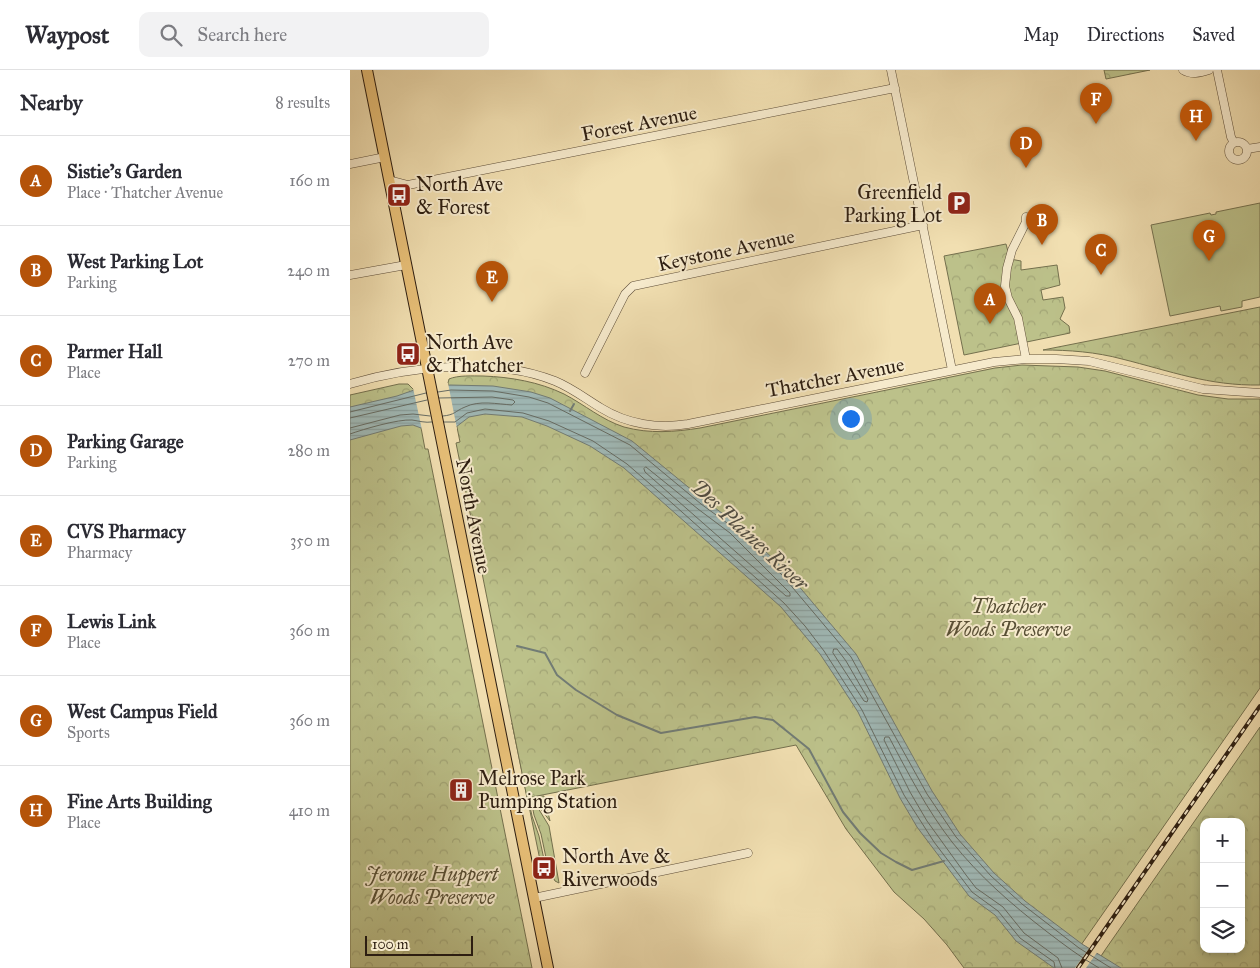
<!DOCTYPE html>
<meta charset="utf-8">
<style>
body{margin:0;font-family:"IM FELL Great Primer",serif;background:#f2f2f3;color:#2b2b33}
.controls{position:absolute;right:15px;bottom:15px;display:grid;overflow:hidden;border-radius:10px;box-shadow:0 2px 8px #0003}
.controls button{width:45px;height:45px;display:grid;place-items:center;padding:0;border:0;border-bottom:1px solid #e1e1e2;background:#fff;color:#2b2b33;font:25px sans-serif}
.scale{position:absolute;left:15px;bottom:12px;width:108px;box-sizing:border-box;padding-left:5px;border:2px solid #2d1e11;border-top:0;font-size:14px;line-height:18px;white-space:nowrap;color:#2d1e11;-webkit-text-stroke:4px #f6eacc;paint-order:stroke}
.you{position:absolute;left:500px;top:348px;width:18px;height:18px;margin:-12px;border:4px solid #fff;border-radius:50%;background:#1a73e8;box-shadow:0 0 0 8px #1a73e833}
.badge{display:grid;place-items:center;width:32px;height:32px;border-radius:50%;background:#b45309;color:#fff;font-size:16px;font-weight:700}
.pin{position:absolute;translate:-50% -41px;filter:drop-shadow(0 1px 2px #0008)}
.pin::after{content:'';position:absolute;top:26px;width:18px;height:15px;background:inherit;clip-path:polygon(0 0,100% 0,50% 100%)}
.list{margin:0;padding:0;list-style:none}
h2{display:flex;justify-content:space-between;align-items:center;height:65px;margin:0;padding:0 20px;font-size:21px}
h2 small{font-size:16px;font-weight:400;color:#7c7c81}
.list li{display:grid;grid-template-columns:32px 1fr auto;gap:15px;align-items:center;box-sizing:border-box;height:90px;padding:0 20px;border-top:1px solid #e1e1e2}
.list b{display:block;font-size:19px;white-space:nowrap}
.list p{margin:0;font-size:16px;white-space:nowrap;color:#7c7c81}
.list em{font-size:16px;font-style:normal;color:#7c7c81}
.icon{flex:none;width:28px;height:28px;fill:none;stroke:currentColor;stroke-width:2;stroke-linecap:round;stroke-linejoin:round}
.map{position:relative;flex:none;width:910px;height:898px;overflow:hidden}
header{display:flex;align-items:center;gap:30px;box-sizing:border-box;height:70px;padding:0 25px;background:#fff;border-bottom:1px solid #e1e1e2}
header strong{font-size:24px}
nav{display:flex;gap:28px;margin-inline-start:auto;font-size:18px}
.search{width:350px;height:45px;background:#f2f2f3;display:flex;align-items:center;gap:12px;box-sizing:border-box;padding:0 18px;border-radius:10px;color:#7c7c81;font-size:19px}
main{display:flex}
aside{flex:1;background:#fff}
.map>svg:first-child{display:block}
.grass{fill:url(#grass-tufts);stroke:#74704e}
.park{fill:url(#park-crowns);stroke:#74704e;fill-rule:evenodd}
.pitch{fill:#bcc18a;stroke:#74704e}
.water{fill:url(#water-rules);stroke:#727c75}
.pier{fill:#f1dfb1}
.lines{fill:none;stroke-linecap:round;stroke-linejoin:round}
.shore{stroke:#666c64;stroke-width:1}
.stream{stroke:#727c75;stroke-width:2}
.minor-casing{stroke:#5e4e39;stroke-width:9}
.major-casing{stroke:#2d1e11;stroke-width:12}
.minor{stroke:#f6eacc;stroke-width:8}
.major{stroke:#e8c078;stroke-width:10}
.rail-casing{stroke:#2d1e11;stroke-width:4}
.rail{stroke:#f6eacc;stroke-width:2;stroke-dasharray:5.5;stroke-linecap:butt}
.labels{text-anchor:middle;stroke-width:4;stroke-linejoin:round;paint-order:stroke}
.street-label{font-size:20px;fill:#2d1e11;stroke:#f6eacc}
.poi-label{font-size:20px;fill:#2d1e11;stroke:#f6eacc;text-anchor:start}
.park-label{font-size:20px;font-style:italic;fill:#584f35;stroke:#f6eacc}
.water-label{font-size:21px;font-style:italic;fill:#504d43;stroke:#f6eacc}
</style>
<header>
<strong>Waypost</strong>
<div class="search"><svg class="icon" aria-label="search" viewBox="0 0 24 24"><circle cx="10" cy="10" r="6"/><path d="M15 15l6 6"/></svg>Search here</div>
<nav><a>Map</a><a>Directions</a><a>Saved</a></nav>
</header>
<main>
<aside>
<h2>Nearby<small>8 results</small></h2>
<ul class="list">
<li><span class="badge">A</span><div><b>Sistie’s Garden</b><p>Place · Thatcher Avenue</p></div><em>160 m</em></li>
<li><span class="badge">B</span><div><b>West Parking Lot</b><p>Parking</p></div><em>240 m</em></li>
<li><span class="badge">C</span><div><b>Parmer Hall</b><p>Place</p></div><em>270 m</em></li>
<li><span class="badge">D</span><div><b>Parking Garage</b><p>Parking</p></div><em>280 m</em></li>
<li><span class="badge">E</span><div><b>CVS Pharmacy</b><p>Pharmacy</p></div><em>350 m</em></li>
<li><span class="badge">F</span><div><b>Lewis Link</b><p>Place</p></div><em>360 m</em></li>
<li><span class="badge">G</span><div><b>West Campus Field</b><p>Sports</p></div><em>360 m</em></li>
<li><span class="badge">H</span><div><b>Fine Arts Building</b><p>Place</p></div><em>410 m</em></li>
</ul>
</aside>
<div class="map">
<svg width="910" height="898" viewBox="0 0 910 898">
<defs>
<pattern id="grass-tufts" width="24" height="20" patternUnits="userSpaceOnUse" patternTransform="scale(1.25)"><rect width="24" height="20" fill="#bcc18a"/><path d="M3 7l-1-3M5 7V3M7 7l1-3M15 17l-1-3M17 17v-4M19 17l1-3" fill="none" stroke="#a2a576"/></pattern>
<pattern id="park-crowns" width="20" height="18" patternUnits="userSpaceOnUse" patternTransform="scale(1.25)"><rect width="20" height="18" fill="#bcc18a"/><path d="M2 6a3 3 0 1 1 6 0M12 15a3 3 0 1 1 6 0" fill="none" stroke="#a2a576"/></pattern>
<pattern id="water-rules" width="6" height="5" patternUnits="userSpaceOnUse" patternTransform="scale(1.25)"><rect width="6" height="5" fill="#a0bab8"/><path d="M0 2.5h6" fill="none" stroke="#8a9f9d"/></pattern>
</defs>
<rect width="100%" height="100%" fill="#f1dfb1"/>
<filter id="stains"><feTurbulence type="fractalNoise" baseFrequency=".004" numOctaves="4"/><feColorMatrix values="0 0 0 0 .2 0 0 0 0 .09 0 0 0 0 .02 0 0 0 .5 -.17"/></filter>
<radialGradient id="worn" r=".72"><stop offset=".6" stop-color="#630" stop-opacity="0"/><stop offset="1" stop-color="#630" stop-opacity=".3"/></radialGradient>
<path class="grass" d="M162,653L182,746L189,766L195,794L191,795Z
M175,698L178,704L185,733L199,756L209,813L205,811L198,797L191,764L184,745Z
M185,724L188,726H194L200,751L189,737Z"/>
<path class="park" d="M754,0H800L756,9Z
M656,174L660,189L671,191V200L707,195L710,215L691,220L693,230L713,227L715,238L710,249L719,256L720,263L614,285L594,186Z
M910,237V315C859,316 820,301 772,289C746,282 719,280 693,280Z
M672,295L728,297L755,301L848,325L878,329H910V618L715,898H614L597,875L574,849L544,822L496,759L446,675L177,728L106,373L110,372L98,313L99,309C108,305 123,306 133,306C161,307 189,312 214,324C235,335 252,350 274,357C300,364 324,362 350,358L645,298Z
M49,314H58L64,320L75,379H78L182,898H0V325Z
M910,657V898H743L755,880ZM854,752H891V879H854Z"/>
<path class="pitch" d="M910,133V227L892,231V237L871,241L870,236L820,246L801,155L860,143L861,145L866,144V142Z"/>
<path class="water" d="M100,315L143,316L181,322L200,328L282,371L354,430L387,454L436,501L506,584L582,721L610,764L644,803L675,831L732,874L771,898H704L666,871L645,845L619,826L567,757L550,728L508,642L486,608L470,584L431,537L274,398L240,376L197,356L172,347L135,344L119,347L106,357L71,358L63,355L51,356L0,370V337L47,326L64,320Z"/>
<path class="pier" d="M98,313L107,359L72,360L63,318Z
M740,877L748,881L736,898H725Z"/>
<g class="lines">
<path class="shore" d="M88,322L101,320L143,321L179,327L198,333L280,375L351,434L384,458L432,505L501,587L577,724L606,767L641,806L672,834L729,878L761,898
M89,328L142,327L163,330L165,332L162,335C147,334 129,330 115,337C105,341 105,345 93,346
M0,342L76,323
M0,348L77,330
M94,352H105L117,343L135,339L173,343L199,351L243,371L277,394L323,434L434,533L455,556L474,581L512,640L554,725L584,772L622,822L648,841L670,868L704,892L705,898
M0,358L50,345L63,344L80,346
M0,364C14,359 48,349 62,350C69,351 75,353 82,352
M296,397L348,439L380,463L440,523V526H436L295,402L294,399Z
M484,579H487L496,591L518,629L517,632L514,631L483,583Z
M712,898L708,888L674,863L653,837L626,818L616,805L577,751L560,722L534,670L535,667H539C558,703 577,740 602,772C629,806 661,834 696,861C713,874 730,887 749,898"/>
<path class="stream" d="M220,341L224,334
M167,576L195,583L207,605L226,620L267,645L311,663L405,647L423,650L459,679L493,742L510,763L531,783L546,792L562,800L594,791"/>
<defs>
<path id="minor" d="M541,0L602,300
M833,0C841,5 850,3 859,0
M867,0L881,67L884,73
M879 81a9 9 0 1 1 18 0a9 9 0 1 1-18 0Z
M897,79L910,77
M0,94L35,87
M39,110L58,115L545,18
M676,147V152L662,180L657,198L655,216L658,228L668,248L676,289
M0,205L56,195
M235,303L275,224L283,216L573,155
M0,314C60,296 146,287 205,311C222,318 236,329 251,338C277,354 308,359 338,354L644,292L676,289H706L739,291L853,319L910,323
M184,828L398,783"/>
<path id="major" d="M17,0L198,898"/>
</defs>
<use href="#minor" class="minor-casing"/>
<use href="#major" class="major-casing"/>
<use href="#minor" class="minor"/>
<use href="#major" class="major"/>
<defs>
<path id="rail" d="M728,898L910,636"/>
</defs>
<use href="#rail" class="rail-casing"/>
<use href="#rail" class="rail"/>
</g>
<defs>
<symbol id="bus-square" viewBox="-11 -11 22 22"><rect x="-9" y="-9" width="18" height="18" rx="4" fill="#8f2418" stroke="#f6eacc"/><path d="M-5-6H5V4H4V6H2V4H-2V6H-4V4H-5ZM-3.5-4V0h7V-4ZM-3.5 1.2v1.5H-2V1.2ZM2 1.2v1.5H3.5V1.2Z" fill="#fff"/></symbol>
<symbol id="parking-square" viewBox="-11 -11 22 22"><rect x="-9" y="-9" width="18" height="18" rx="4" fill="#8f2418" stroke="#f6eacc"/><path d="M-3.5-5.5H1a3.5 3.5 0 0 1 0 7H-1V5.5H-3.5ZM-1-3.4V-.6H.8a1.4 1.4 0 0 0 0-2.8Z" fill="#fff"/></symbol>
<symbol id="building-square" viewBox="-11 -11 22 22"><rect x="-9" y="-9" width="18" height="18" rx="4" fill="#8f2418" stroke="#f6eacc"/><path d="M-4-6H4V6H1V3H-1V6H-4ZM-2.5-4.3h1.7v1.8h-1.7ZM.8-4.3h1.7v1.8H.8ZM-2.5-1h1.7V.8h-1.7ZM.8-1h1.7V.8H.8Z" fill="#fff"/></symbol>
</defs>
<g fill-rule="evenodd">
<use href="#bus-square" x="35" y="111" width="28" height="28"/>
<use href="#parking-square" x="595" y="119" width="28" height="28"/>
<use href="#bus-square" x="44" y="270" width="28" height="28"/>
<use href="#building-square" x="97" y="706" width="28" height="28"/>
<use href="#bus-square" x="180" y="784" width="28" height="28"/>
</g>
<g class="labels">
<g class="street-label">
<text transform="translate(289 53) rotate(-11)" y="7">Forest Avenue</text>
<text transform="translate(376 180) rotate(-12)" y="7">Keystone Avenue</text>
<text transform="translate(485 307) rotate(-11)" y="7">Thatcher Avenue</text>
<text transform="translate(124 446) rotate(79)" y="7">North Avenue</text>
</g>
<g class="poi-label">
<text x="66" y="121">North Ave<tspan x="66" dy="23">&amp; Forest</tspan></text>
<text x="592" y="129" text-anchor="end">Greenfield<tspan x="592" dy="23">Parking Lot</tspan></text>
<text x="76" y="279">North Ave<tspan x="76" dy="23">&amp; Thatcher</tspan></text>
<text x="128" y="715">Melrose Park<tspan x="128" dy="23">Pumping Station</tspan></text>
<text x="212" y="793">North Ave &amp;<tspan x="212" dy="23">Riverwoods</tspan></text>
</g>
<g class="park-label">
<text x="658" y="543">Thatcher<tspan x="658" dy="23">Woods Preserve</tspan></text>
<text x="82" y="811">Jerome Huppert<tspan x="82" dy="23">Woods Preserve</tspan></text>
</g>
<g class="water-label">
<text transform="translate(400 465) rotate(43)" y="7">Des Plaines River</text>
</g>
</g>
<rect width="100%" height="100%" filter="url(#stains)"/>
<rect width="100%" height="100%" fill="url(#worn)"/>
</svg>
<div class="controls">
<button>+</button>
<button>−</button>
<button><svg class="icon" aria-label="layers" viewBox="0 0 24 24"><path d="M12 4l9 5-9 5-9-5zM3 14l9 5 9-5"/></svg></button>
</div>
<div class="scale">100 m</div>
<div class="you"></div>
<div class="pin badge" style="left:640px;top:254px">A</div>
<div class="pin badge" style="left:692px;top:175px">B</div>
<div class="pin badge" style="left:751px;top:205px">C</div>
<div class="pin badge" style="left:676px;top:98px">D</div>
<div class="pin badge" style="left:142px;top:232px">E</div>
<div class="pin badge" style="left:746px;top:54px">F</div>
<div class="pin badge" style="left:859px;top:191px">G</div>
<div class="pin badge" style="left:846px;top:71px">H</div>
</div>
</main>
